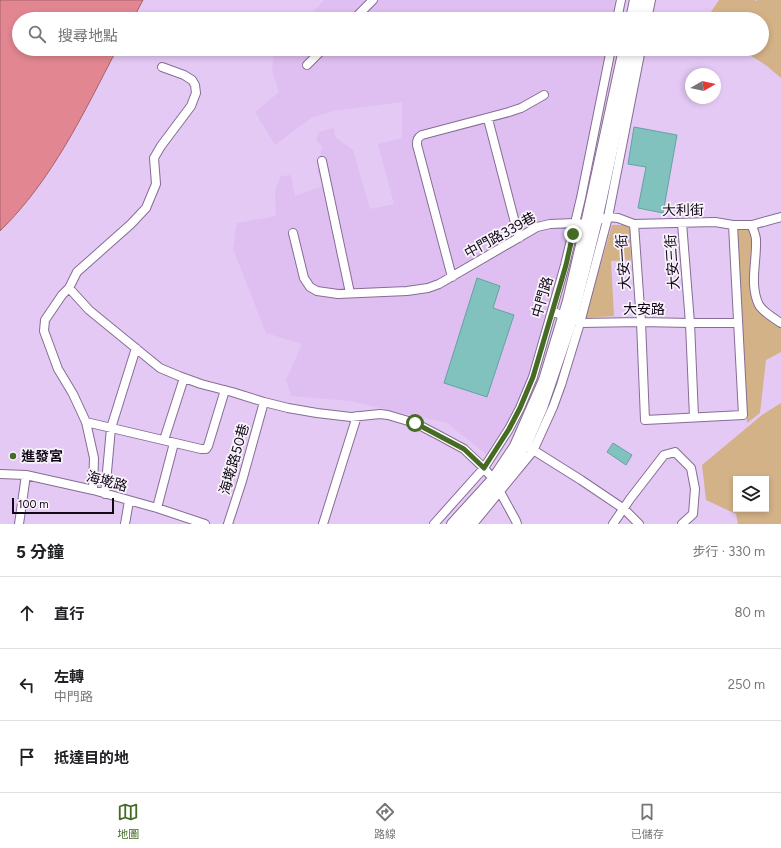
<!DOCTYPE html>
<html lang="zh-TW">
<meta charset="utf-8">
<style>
body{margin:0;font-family:Figtree,"Noto Sans TC",sans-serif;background:#f2f2f2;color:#202124}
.controls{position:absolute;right:12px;bottom:12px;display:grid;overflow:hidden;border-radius:0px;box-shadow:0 2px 6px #0003}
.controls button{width:36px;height:36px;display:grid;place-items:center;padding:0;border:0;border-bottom:1px solid #e0e0e0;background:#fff;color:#202124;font:20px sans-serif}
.compass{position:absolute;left:685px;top:68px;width:36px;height:36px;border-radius:50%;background:#fff;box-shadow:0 2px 6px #0003;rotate:81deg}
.scale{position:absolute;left:12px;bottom:10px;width:102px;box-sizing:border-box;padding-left:4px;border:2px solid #110816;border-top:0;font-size:11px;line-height:14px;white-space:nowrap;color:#110816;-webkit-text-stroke:3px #f9f3fc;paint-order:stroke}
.stop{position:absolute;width:12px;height:12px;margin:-9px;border:3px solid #456b25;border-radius:50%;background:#fff}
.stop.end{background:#456b25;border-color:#fff;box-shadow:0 1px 4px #0008}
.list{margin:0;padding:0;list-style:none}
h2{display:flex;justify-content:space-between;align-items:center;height:52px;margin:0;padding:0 16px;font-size:17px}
h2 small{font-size:13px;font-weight:400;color:#757577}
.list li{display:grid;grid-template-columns:26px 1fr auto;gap:12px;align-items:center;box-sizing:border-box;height:72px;padding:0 16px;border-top:1px solid #e0e0e0}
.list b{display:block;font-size:15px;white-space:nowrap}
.list p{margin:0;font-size:13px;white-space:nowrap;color:#757577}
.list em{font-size:13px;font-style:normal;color:#757577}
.icon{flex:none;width:22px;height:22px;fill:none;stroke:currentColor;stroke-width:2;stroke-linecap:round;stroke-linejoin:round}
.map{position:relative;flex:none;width:781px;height:524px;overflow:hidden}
.search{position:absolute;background:#fff;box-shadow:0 2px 6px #0003;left:12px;right:12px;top:12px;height:44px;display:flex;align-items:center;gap:10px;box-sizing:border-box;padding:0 14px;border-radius:22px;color:#757577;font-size:15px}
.sheet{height:268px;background:#fff}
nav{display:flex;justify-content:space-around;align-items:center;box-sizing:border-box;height:56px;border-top:1px solid #e0e0e0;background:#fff;font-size:11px;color:#757577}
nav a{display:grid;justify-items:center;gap:2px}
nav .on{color:#456b25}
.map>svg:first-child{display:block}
.built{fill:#dfbff1}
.green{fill:#d4b287;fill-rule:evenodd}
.water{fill:#e28791;stroke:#a3616c}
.building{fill:#81c2bf;stroke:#63a3a1}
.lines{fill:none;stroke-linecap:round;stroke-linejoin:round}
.minor-casing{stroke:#866d94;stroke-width:10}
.major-casing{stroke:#866d94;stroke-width:12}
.minor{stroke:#fff;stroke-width:8}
.major{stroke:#fff;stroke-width:10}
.route{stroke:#456b25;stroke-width:5}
.poi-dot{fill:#456b25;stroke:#f9f3fc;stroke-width:1.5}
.labels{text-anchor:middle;stroke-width:3.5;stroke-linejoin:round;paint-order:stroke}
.street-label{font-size:14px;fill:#110816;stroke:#f9f3fc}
.poi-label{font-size:14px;font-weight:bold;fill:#110816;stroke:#f9f3fc;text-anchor:start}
</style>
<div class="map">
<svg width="781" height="524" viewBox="0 0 781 524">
<rect width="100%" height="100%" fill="#e4c9f4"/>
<path class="built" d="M324,0H615L612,19H307Z
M279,49H606L571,234L525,385L509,419L486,454L447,423L350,401L291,396L286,380L302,344L266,333L233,249L237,223L276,216L275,198L276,187L281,176L291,175L295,196L323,186L317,171L322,147L316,140L319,132L334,128L335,137L353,150L370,209L394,204L378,144L402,138V102L333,111L311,118L275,145L255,112L279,92L272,71L274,54Z"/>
<path class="green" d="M719,0H754L757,1V0H781V78L767,66L740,49H762V19H706Z
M612,225H630L631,260L611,261L614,316L585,318Z
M735,227H751L755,239L758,307L781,326V352L766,360L760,413L747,423Z
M781,403V524H738L736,514L706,500L702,465L762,415ZM736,479H766V509H736Z"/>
<path class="water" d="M0,0H143L133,19H19V49H117C83,114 53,179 0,231Z"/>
<path class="building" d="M634,127L677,135L663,213L638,208L646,167L628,164Z
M477,278L500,286L493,308L514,315L487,397L444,383Z
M613,443L632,455L626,465L607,452Z"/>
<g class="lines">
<defs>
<path id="minor" d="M354,19L373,0
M617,19L621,0
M647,19L651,0
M307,65L323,49
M488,119L519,238
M322,161L350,293
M682,223L690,323L694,417
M634,224L641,322L645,420L743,415L733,225
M752,225C753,230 756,235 756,240C757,261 749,285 759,305C763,312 775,319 781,323
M293,233L304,278L310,287L317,291L338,294L407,291L428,288L439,284L537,227L550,224L575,223L586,224L608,217L618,218L634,224L715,222L733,225H752L781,217
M452,277L417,145C417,140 417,138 422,135L509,112L521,108L544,95
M69,288L89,310L160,368L179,376L201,384L232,392L264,402L288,408L317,413L351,417L380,414L388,415L415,423L440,436L464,449L484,468L493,479L516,521L517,524
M552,311L580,323L641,322L690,323H738
M86,422L201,449H206L208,446L225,390
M164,440L184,378
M530,448L581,480L624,509L639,524
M0,474L26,475L93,490L157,508L205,524
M93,490L94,458L86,422L73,394L58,369L44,331L45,320L62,295L69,288L77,272L131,224L146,208L156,184L154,158L161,146L191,106L196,93L195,85L192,80L184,75L162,67
M105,494L111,428L136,348
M157,508L174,443
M19,524L26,475
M125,524L129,501
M228,524L242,481L264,402
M323,524L357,416
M434,524L484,468L509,429L520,408L533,377L565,265L581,198L611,49
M473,524L533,451L553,407L561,385L580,323L608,217L641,49
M613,524L630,499L664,455L675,452L691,468L695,489L693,514L682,524"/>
<path id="major" d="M631,19L635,0
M640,19L645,0
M612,49L624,51
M452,524L493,479L515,446L544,380L568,301L586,224L624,49
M464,524L503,478L526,445L542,408L572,320L597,220L634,49"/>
</defs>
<use href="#minor" class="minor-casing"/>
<use href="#major" class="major-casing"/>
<use href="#minor" class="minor"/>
<use href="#major" class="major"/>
</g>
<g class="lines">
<path class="route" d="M415,423L464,449L484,468L509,429L520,408L533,377L566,265L573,234"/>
</g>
<circle class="poi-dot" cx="13" cy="456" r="4"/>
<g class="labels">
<g class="street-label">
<text transform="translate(683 210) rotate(-1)" y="5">大利街</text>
<text transform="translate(500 235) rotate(-29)" y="5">中門路339巷</text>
<text transform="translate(623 262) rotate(-94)" y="5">大安一街</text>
<text transform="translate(672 262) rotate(-94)" y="5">大安三街</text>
<text transform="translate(542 297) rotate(-73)" y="5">中門路</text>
<text x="644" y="314">大安路</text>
<text transform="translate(234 459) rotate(-74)" y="5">海墘路50巷</text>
<text transform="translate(107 481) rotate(15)" y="5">海墘路</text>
</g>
<g class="poi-label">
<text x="21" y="461">進發宮</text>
</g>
</g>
</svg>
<div class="controls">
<button><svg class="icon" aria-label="layers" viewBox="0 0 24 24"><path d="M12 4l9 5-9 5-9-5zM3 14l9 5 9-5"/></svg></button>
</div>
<svg class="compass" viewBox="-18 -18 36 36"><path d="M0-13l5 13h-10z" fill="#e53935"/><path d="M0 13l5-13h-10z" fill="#757577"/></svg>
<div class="scale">100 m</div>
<div class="stop" style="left:415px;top:423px"></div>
<div class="stop end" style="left:573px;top:234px"></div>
<div class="search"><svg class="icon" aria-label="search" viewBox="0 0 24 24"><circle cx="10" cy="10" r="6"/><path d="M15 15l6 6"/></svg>搜尋地點</div>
</div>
<section class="sheet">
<h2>5 分鐘<small>步行 · 330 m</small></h2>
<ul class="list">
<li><svg class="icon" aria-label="ahead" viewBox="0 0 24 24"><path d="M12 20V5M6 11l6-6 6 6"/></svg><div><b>直行</b></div><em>80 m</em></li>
<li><svg class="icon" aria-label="left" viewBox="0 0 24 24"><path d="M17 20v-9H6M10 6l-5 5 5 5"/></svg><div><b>左轉</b><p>中門路</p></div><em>250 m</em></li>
<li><svg class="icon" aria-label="arrive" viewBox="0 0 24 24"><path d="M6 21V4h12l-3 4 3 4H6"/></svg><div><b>抵達目的地</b></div></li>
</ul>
</section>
<nav>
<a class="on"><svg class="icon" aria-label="map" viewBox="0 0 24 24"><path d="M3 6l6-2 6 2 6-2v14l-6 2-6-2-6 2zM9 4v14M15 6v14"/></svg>地圖</a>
<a><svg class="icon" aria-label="directions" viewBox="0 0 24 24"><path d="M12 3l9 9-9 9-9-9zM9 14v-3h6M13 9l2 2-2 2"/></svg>路線</a>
<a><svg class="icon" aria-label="saved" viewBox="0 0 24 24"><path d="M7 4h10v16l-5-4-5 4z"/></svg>已儲存</a>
</nav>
